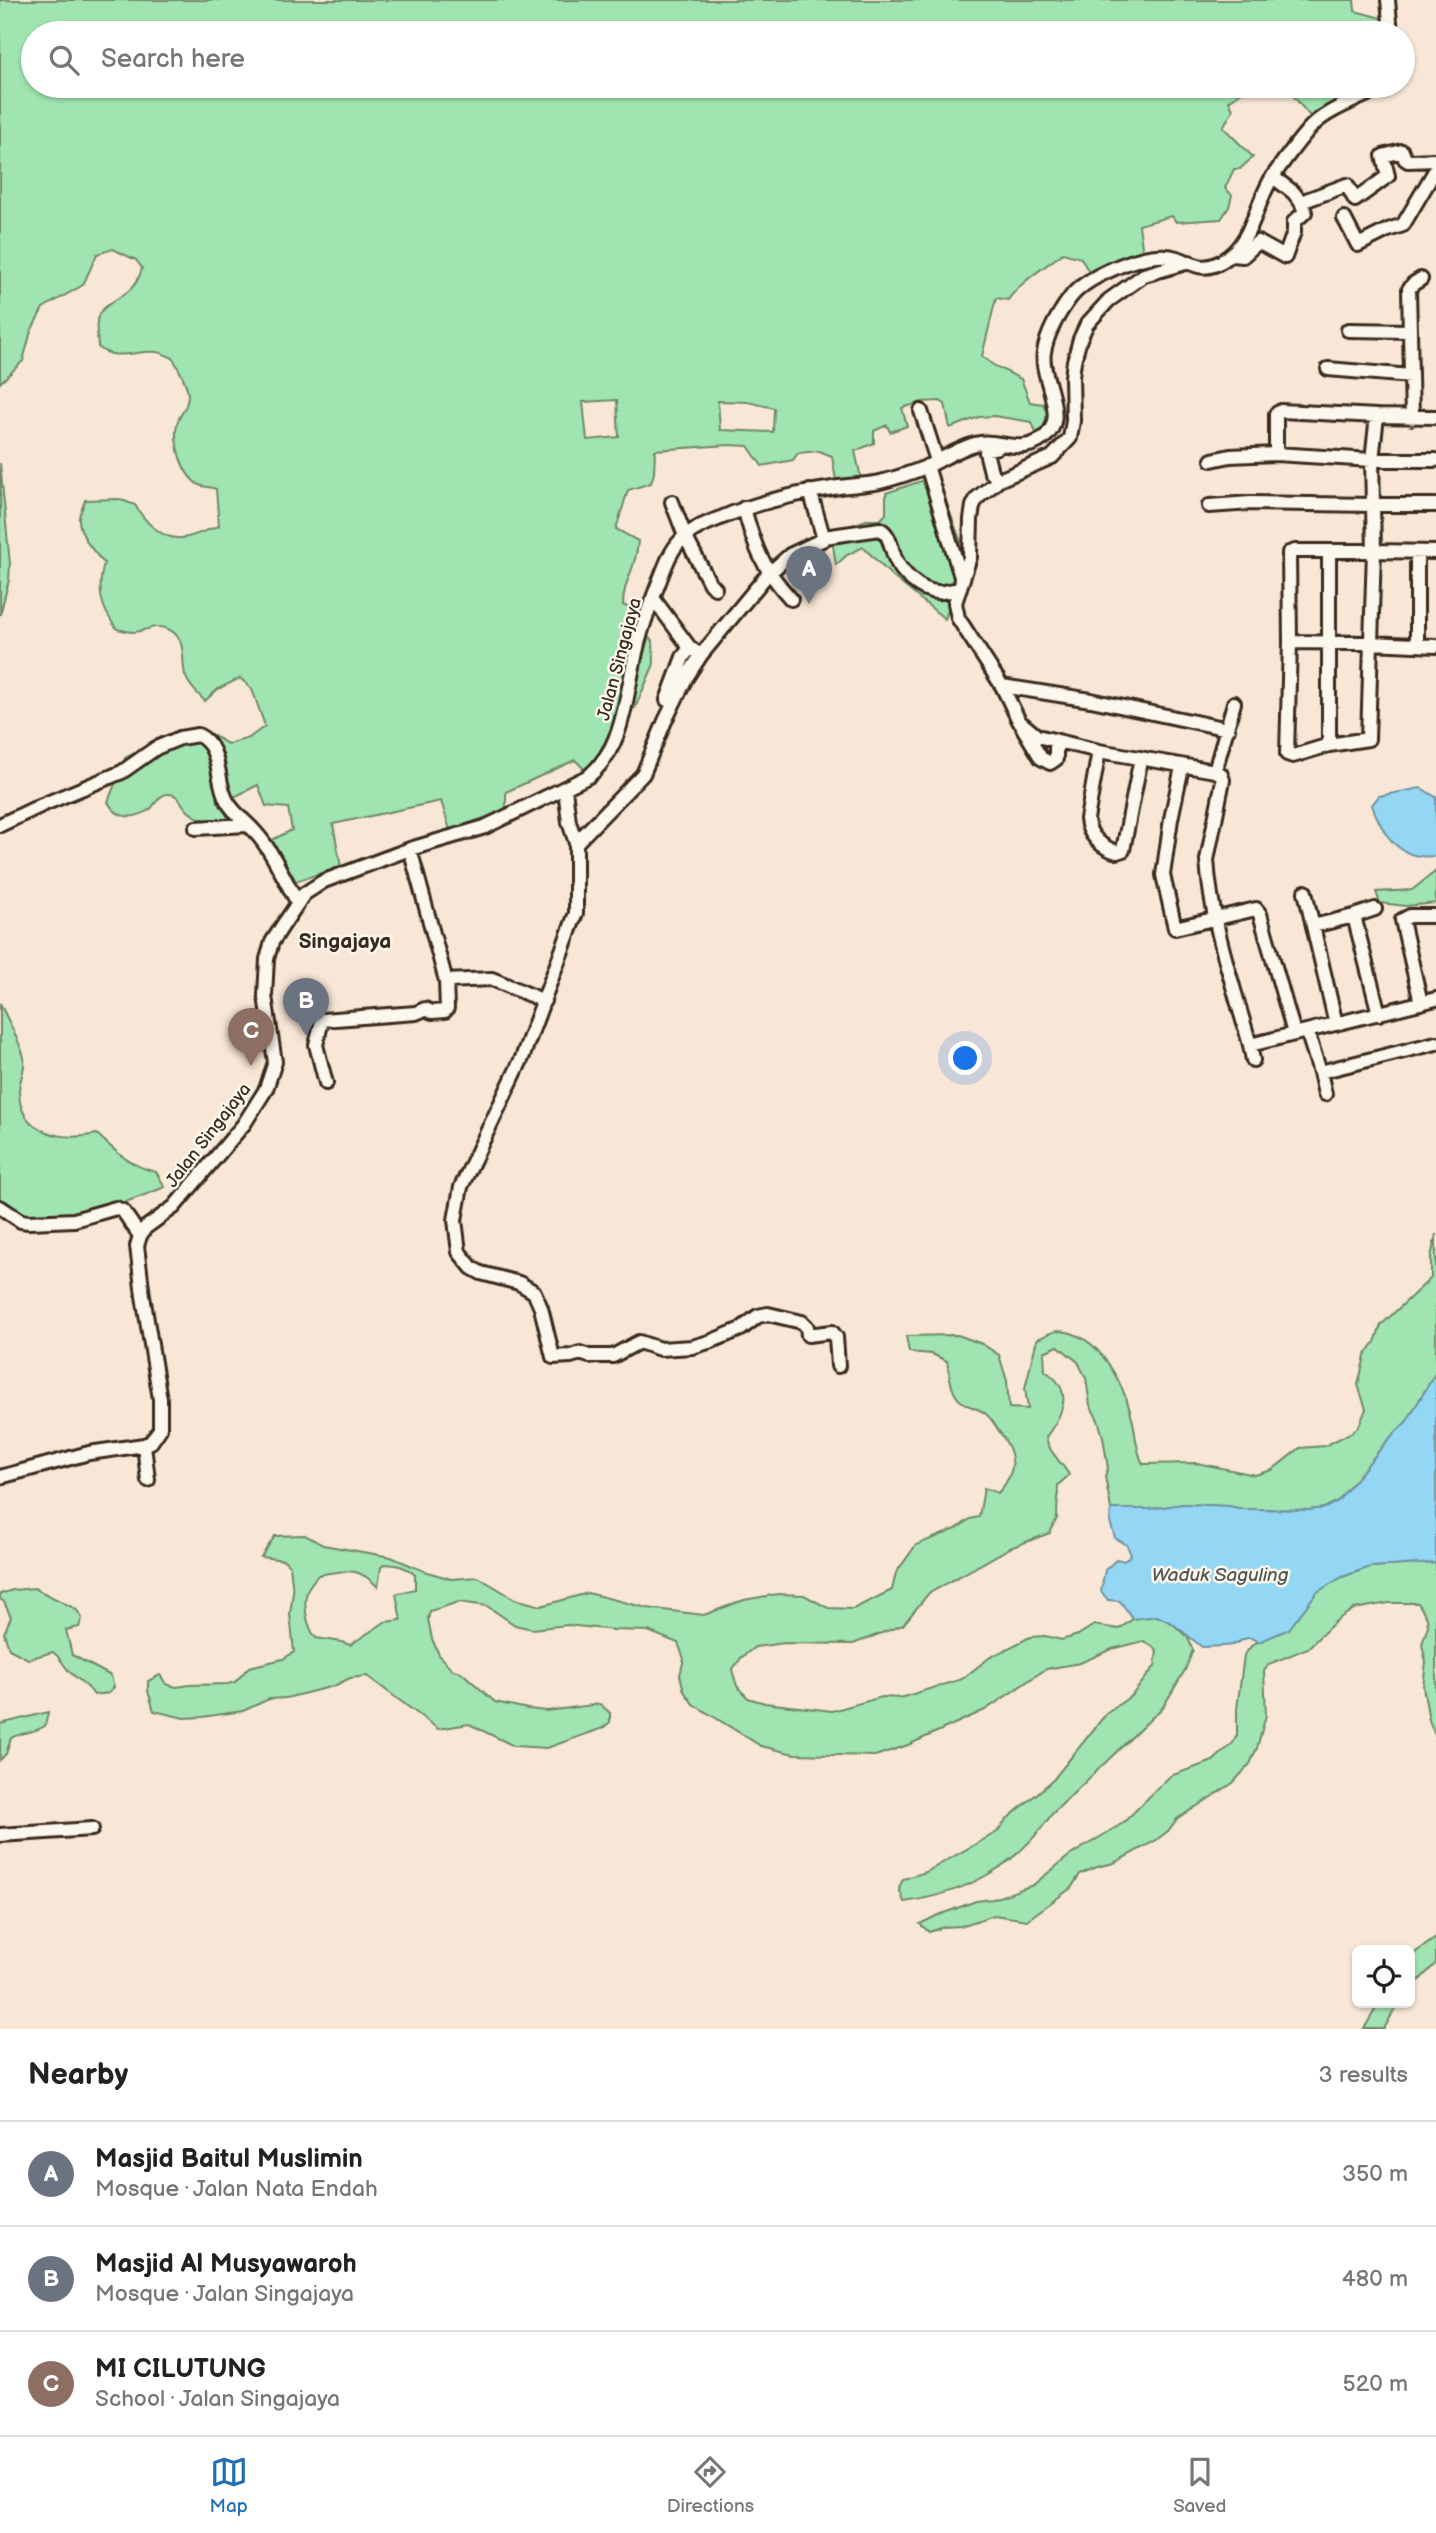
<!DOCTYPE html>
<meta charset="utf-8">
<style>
body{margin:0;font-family:"Balsamiq Sans",sans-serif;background:#f6f6f6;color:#222}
.controls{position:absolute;right:21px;bottom:21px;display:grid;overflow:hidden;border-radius:10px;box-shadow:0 2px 5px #0004}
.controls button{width:63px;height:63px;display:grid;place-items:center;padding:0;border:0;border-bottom:2px solid #e0e0e0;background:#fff;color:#222;font:35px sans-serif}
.you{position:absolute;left:966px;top:1059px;width:24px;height:24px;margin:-18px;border:5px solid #fff;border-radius:50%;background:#1a73e8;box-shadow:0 0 0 10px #1a73e833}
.badge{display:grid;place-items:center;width:46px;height:46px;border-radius:50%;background:#1f6fb2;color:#fff;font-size:23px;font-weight:700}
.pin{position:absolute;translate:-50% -58px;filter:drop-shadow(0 2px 4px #0008)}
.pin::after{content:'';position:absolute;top:37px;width:24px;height:21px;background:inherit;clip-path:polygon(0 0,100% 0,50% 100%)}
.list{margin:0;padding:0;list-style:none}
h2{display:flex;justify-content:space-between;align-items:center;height:91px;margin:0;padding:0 28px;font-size:30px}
h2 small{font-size:23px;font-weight:400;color:#767676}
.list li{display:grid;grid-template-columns:46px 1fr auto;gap:21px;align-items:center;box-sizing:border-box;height:105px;padding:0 28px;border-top:2px solid #e0e0e0}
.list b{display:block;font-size:26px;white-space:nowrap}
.list p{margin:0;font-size:23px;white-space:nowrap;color:#767676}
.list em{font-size:23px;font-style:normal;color:#767676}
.icon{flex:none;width:38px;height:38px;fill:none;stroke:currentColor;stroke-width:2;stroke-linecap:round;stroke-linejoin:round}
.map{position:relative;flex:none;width:1436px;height:2029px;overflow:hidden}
.search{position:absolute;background:#fff;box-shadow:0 2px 5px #0004;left:21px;right:21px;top:21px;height:77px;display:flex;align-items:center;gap:18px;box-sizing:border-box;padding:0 24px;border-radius:38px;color:#767676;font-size:26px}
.sheet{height:406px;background:#fff}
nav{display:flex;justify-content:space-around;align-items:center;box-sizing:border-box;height:98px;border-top:2px solid #e0e0e0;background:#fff;font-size:19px;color:#767676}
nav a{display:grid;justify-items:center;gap:4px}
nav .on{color:#1f6fb2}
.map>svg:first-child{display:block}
.green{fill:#a0e5b1;stroke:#6e8868;stroke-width:2;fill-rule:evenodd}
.water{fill:#93d7f5;stroke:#70929f;stroke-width:2}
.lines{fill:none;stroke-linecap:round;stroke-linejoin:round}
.minor-casing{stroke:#3b2a1e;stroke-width:18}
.minor{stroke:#fbf7ec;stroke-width:12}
.labels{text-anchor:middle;stroke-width:5;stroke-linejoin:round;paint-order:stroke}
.street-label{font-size:18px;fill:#3b2a1e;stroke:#fbf7ec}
.water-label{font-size:19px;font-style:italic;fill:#515554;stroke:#fbf7ec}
.quarter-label{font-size:21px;font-weight:bold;fill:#3b2a1e;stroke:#fbf7ec}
</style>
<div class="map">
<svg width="1436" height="2029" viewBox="0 0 1436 2029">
<rect width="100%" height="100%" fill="#f8e7d6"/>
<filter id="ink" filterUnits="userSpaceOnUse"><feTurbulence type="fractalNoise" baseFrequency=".0143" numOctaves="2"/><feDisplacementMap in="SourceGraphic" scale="14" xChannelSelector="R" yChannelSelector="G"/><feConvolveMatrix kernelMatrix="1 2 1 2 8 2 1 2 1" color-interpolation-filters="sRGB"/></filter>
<g filter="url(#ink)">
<path class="green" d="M0,0H1354L1355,11L1385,19L1383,33H33V86H1250L1229,101L1233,110L1223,127L1253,157L1240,169H1234L1225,188L1232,195L1229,207L1221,219L1176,222L1172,216L1139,225L1143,254L1091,276L1081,258L1063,253C1044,268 1021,281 1008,300L996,298L982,356L993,365L1021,379L1030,402L1043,404L1050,419L1045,431L1037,436L1032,422L994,416L979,417L950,428L945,404L940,401L922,402L902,408L907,426L890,432L887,425L874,431V443L855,451L861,478L836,481L832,456L819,451L798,453L793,460L762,466L748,446L729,445L655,450L654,473L651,483L628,490L616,529L638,541C637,568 623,580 623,605L632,609L629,622L653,641L654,664L635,708L617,711C611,733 605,757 584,769L575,760L506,792V810L450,830L441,801L333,824L341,867L296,881L272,840L292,830L288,808L266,806L258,785L222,803L229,821C215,821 200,822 188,811C181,805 180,794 169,794C159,793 156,805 149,810C133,820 117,819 108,802L125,758C147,746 177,725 203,731C212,733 220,740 228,744L249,738L265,726L252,689L240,678L218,689L205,701C197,693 189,686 185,675C181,659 188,635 165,628C154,624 144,632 133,632C128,632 122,630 117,629C100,607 97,590 104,563C93,551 78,534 79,517C80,512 84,505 85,500L119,499L135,505C144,521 162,540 182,538C194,537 208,529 219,526L216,489C211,487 203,487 199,485C182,475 173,443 177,424C180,412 188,409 188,394C187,382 178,368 173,358C168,356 161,352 156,352C136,350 115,362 98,347C98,338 94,321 100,313C111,296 135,298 142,268L136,260L113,249L97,254L83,285L43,308L31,331L23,361L0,383ZM617,400L619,437L587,440L583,402ZM718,401L748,402L774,408L773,432L720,430Z
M1285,86H1366L1369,89L1313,120Z
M0,463L10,564L9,580L0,615Z
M936,476L966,555L945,619L893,577L863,547L847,555L836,565L831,533L866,520H880L886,514V493Z
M1436,871V903L1406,906L1380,903L1376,892L1412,890Z
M0,1003C6,1017 22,1045 24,1058C26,1069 19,1080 19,1091C19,1135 64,1141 97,1134C116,1152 130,1166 156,1172L165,1187C129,1202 70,1222 30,1218C21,1217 9,1209 0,1205Z
M1436,1234V1372L1407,1421L1387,1441L1338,1501L1324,1508L1309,1510L1243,1509L1229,1506L1184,1504L1150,1509H1111L1105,1476L1108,1468L1103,1437L1098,1420L1090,1405L1086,1378L1078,1362L1058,1346L1044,1352L1045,1371C1075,1390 1063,1414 1046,1437C1048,1452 1061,1461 1069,1475L1058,1485L1057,1518L1050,1533L1010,1548L928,1594L903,1625L853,1644L785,1643L755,1647L742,1657L732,1670L737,1686L748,1698L765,1703L832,1711L882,1697L900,1698L962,1679L989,1658L1030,1637L1045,1636L1062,1640L1078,1635L1094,1625L1119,1629L1133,1619L1157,1616L1172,1623L1188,1638L1193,1650L1185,1670L1163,1707L1052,1814C1016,1867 967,1893 904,1902L899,1888L903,1879L926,1872L997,1832L1007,1819L1053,1780L1106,1714L1132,1695L1155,1666L1157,1650L1144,1641L1112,1649L1080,1663L1046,1669L985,1710L908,1745L875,1756L794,1754L761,1746L693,1704L684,1691L680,1675L684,1659L678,1643L648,1631L613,1630L567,1625L532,1629L515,1625L487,1606L459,1602L430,1611L428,1619L432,1639L440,1657L453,1670L461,1672L495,1702L528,1709L547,1711L600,1704L610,1713V1722L603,1728L547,1748L514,1746L469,1724L438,1729L367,1676L350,1678L334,1686L286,1698L269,1699L243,1711L202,1717L184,1718L154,1711L148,1691V1681L160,1675L166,1684L176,1687L190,1685L228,1684L235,1682L249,1667L283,1659L294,1652L290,1614L293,1592L290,1566L284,1560L261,1557L275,1536L305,1535L323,1545L391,1557L424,1571L451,1579L478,1577L515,1599L541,1606L588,1593L647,1608L704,1615L744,1600L778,1594L804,1595L828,1608L853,1609L892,1590L896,1573L916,1545L956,1529L970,1519L979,1517L984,1488L998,1493C1018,1471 1016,1454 999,1431C995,1425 991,1418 986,1414C979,1408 968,1407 961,1401C950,1393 950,1374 947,1361L932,1354L909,1352L906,1336L958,1335L982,1344L999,1355L1007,1381L1009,1408L1028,1409L1025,1388L1037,1339C1043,1337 1051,1332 1057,1331C1100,1331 1125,1387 1133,1422C1136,1437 1136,1450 1143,1464L1197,1463L1255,1475L1272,1470L1300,1448L1325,1446L1352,1432L1359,1426L1366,1409L1358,1385L1365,1356L1375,1342L1381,1325L1431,1278V1257ZM385,1564C397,1565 406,1566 415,1575V1589L396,1594L401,1620L385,1622L350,1645L342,1642L316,1638C307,1627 302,1603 308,1589C310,1584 315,1579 318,1575C345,1571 357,1565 378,1587L381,1567Z
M1436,1563V1738L1429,1720L1423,1687L1426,1662L1422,1644L1428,1626L1427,1618L1418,1603H1389L1354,1609L1337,1620L1308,1648L1269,1664L1264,1671L1266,1715L1257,1748L1250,1764L1233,1783L1177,1819L1168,1831L1155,1841L1114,1863L1097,1867L1080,1874L1071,1888L1027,1920L994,1915L961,1926L944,1927L929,1932L920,1924L936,1916L976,1901L993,1899L1033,1885L1069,1856L1123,1823L1170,1776L1213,1761L1233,1743L1237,1735V1709L1244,1655L1253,1644L1289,1629L1317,1592L1342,1577L1370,1567Z
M34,1588L76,1609L82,1618L79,1627L66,1630L72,1655L111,1676L114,1687L109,1693L94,1695C87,1684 76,1679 68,1670C62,1663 61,1658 53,1652L28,1659L9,1649L4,1633L11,1617L4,1602L0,1599V1594L13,1590Z
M48,1712L45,1726C34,1733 22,1732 11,1738L6,1754L0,1760V1724Z
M1436,1938V1963L1410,1990V1962L1416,1952Z
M1379,2003H1398L1384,2029H1364Z"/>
<path class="water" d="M1421,788L1436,797V856C1399,861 1383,835 1372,805L1379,796Z
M1436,1372V1563L1370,1567L1342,1577L1317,1592L1289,1629L1259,1642C1247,1633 1243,1641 1232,1645C1223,1647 1211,1646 1202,1647L1172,1623L1157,1616L1133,1619L1120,1601L1108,1600L1101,1591L1105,1570L1117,1559L1124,1561L1131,1555L1127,1545L1115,1538L1110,1522L1111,1509H1150L1183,1504L1229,1506L1243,1509L1309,1510L1325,1508L1338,1501L1387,1441L1407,1421Z"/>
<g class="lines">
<defs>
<path id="minor" d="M1388,0L1391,33
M1273,177L1293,192L1301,202
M1344,218L1358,245L1388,230L1403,225L1436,169
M1233,255L1243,256L1258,242L1285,257L1294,232V222L1305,212L1301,202L1347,185L1355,200L1388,176L1383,156L1402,151L1405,159L1408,161L1436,160
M1189,262L1144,275L1109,300L1087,324L1080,339L1074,361L1072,377L1073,421L1070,438L1052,457L999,480L977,498L973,506L971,519L970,557L955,603L958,618L1002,686L1019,721L1037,736L1099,751L1215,771L1221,774L1223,780L1207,860C1211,923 1233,984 1250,1045L1436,999
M1348,330L1410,331
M1328,369L1411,376
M921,411L937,461
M1377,416L1436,417
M1412,418L1409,289L1413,284L1421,279
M998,447L987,449L986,452L991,472L999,480
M1212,460L1230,456L1276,454
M927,466L962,580
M672,502L685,536L710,584L715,588
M1209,506L1251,503L1373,505L1372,460L1276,454V414L1281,411L1377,416L1372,460H1436
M744,508C755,549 762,567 791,599
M824,537L880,529C890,534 891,548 895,558C901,573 920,591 937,592C944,593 953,590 959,589
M1329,551V745
M1436,552L1374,551L1371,643L1436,646
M653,598L690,648
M1290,642L1371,643L1368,739L1329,745L1293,756L1287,754Z
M1290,642L1289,553L1295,551H1374L1373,505H1436
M1417,645V552
M1002,686L1091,700L1228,729
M667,700L683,657L690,648L701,655
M1023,728L1041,758L1050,763L1056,759V742
M1099,751L1087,819C1088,835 1102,848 1117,852L1123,850L1141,758
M1182,767L1171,819L1163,875L1175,928L1256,909L1260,914L1294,1033
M1215,771L1234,703
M565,789L569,822L576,843V913L522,1058L461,1187L455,1220L459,1252L472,1268L481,1273L519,1283L534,1292L541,1308L553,1357L571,1356L580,1353L589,1356H613L639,1342L660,1349L692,1347L712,1341L741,1329L758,1316L768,1314L802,1322L807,1327L808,1335L832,1332L836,1337L838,1366
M0,825L42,805L122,772L156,748L180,738L198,735C223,747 215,780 227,801C234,814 247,822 256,833C274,853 284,880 298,903
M196,828L247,825
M576,843L643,774L665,721L686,678L701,655L767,575L790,555L824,539L810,491
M1305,892L1336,1024
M1354,916L1375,909
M1313,926L1354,916L1379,1014
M446,981L492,979L544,1001
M1421,1003L1402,920L1410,916H1436
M1307,1031L1320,1072L1436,1043
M1250,1045L1253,1060
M1320,1072L1325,1094
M326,1083L316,1045L322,1020L416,1013L425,1009L432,1012L445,1011L447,1008L446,981L410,849
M0,1207L21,1221L29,1222L74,1220L116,1208L123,1211L140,1236
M144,1445L148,1480
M0,1477L89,1453L144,1445L151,1442L160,1429V1399L143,1296L137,1246L140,1236L145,1228L174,1207L244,1124L266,1089L275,1062L265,996L267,959L272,942L283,925L304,894L324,881L410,849L485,827L589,776C623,747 625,702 634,662C639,634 649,608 659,582C665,567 670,551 681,540C693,528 708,523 723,517C760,501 799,493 839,487C852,485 867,485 880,482C896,478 911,473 926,467C942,459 958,449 975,444C997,438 1017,454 1039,441C1074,421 1039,380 1044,352C1047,334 1059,313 1070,298C1085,277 1140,254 1166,256C1189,257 1198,276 1222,261C1254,242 1254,205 1273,176C1283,162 1302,135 1314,124C1329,110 1354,101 1372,92L1377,86
M0,1835L92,1829"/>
</defs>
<use href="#minor" class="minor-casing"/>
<use href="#minor" class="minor"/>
</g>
</g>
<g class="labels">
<g class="street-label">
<text transform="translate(619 659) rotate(-75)" y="6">Jalan Singajaya</text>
<text transform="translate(208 1135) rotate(-52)" y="6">Jalan Singajaya</text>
</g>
<g class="water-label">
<text x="1220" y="1581">Waduk Saguling</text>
</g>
<g class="quarter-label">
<text x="345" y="948">Singajaya</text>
</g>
</g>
</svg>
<div class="controls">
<button><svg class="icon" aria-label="locate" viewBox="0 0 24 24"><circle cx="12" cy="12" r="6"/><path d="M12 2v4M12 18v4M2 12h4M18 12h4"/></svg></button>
</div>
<div class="you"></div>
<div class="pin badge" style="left:809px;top:604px;background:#6b7280">A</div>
<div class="pin badge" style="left:306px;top:1036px;background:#6b7280">B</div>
<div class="pin badge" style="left:251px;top:1066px;background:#8d6e63">C</div>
<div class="search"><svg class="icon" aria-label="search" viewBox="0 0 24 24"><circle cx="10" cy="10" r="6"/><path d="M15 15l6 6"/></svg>Search here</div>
</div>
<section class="sheet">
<h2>Nearby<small>3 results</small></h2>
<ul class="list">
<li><span class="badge" style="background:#6b7280">A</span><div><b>Masjid Baitul Muslimin</b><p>Mosque · Jalan Nata Endah</p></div><em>350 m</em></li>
<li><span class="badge" style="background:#6b7280">B</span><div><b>Masjid Al Musyawaroh</b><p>Mosque · Jalan Singajaya</p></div><em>480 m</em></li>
<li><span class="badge" style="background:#8d6e63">C</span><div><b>MI CILUTUNG</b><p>School · Jalan Singajaya</p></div><em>520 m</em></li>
</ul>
</section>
<nav>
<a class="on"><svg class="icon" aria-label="map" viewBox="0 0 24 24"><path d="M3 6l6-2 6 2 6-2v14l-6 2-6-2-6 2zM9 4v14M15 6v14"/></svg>Map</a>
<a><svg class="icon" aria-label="directions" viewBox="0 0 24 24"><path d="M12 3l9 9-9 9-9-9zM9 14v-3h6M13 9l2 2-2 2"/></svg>Directions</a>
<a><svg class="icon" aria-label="saved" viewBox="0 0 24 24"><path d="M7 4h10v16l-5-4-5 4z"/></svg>Saved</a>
</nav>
